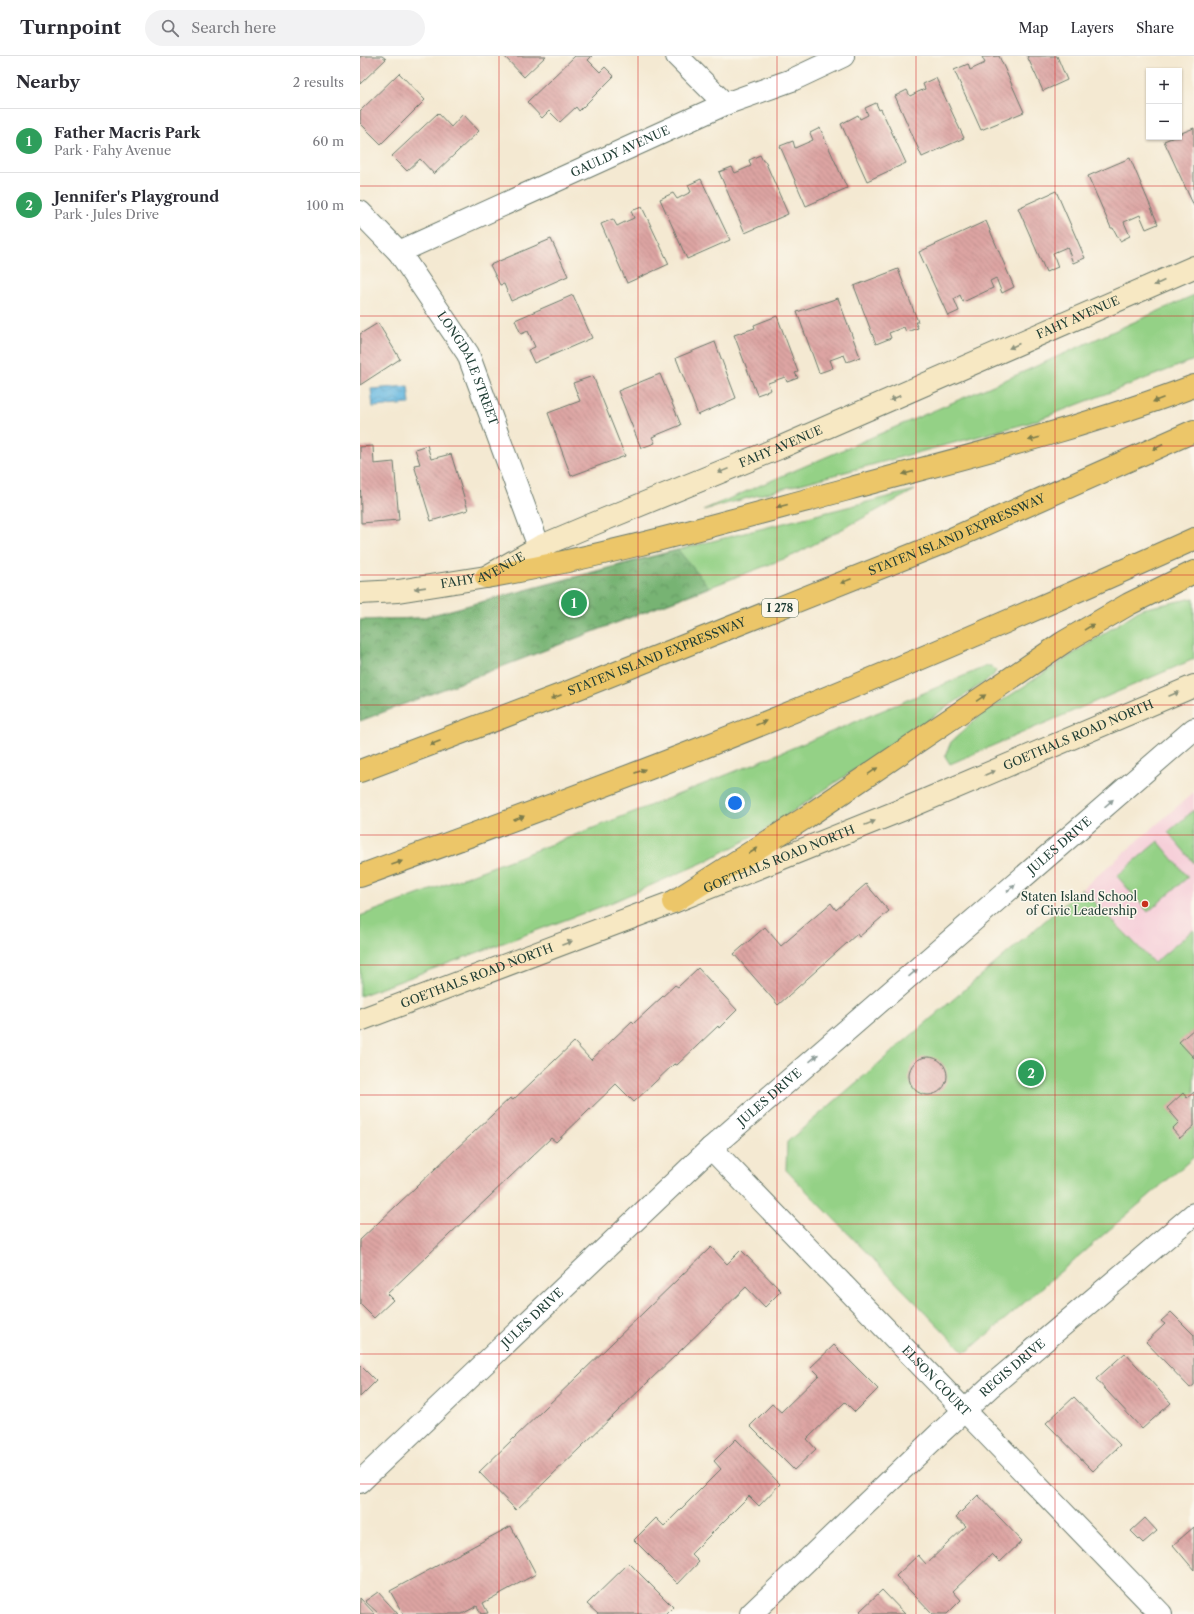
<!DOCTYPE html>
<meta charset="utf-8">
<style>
body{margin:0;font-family:"Libre Caslon Text",serif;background:#f2f2f3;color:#2b2b33}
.controls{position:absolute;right:12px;top:12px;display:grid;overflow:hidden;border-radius:0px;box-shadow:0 1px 3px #0004}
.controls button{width:36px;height:36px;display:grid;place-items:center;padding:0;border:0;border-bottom:1px solid #e1e1e2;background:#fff;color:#2b2b33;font:20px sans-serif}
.you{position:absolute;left:375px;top:747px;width:14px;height:14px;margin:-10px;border:3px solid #fff;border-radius:50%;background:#1a73e8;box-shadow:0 0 0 6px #1a73e833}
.badge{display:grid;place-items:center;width:26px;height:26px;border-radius:50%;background:#0b8043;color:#fff;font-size:13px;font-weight:700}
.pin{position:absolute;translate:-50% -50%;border:2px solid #fff;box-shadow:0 1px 4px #0006}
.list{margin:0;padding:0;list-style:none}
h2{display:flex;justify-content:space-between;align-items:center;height:52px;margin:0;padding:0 16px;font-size:17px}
h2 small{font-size:13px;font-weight:400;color:#7c7c81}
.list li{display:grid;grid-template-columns:26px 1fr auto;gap:12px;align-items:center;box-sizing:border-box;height:64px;padding:0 16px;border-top:1px solid #e1e1e2}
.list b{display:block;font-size:15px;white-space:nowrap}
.list p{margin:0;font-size:13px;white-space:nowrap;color:#7c7c81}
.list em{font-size:13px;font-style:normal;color:#7c7c81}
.icon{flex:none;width:22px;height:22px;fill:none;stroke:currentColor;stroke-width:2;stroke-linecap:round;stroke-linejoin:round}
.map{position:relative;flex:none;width:834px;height:1558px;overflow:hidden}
header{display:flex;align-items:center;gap:24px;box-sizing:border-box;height:56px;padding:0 20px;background:#fff;border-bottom:1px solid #e1e1e2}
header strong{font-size:19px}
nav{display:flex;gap:22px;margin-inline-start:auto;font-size:14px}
.search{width:280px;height:36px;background:#f2f2f3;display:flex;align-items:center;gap:10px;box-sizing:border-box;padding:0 14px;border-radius:22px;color:#7c7c81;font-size:15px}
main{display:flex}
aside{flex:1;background:#fff}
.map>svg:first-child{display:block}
.built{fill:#f6cfd9}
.green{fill:#94d186;stroke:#5a875d}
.forest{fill:url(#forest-crowns);stroke:#4b7854}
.water{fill:url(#water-waves);stroke:#427a8a}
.building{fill:url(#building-back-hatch)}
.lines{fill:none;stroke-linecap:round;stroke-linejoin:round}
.street-casing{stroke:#6a796b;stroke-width:24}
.secondary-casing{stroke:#6a796b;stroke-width:24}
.highway-casing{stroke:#6a796b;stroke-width:24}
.street{stroke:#fff;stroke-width:22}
.secondary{stroke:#f7e8c3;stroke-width:22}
.highway{stroke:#ecc669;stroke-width:22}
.oneway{fill:#8b927c}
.oneway2{fill:#7b7b4c}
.oneway3{fill:#8f9e9a}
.grid{fill:none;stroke:#d62828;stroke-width:1;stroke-opacity:0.55}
.poi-dot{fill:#c8321e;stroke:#fbf7ec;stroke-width:1.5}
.labels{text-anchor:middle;stroke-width:3;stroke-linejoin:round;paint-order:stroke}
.shield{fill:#fbf7ec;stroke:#61756b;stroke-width:1}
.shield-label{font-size:11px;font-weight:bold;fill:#1f3d34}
.street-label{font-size:12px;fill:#1f3d34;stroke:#fbf7ec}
.poi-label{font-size:12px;fill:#1f3d34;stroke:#fbf7ec;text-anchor:end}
</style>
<header>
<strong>Turnpoint</strong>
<div class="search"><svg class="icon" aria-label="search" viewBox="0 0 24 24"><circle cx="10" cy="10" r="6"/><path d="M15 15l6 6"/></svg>Search here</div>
<nav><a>Map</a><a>Layers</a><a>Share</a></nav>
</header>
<main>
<aside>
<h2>Nearby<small>2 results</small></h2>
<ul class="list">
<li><span class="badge" style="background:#2e9e5b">1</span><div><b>Father Macris Park</b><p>Park · Fahy Avenue</p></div><em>60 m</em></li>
<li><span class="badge" style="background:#2e9e5b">2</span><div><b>Jennifer's Playground</b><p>Park · Jules Drive</p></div><em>100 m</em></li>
</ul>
</aside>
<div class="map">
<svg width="834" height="1558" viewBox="0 0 834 1558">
<defs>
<pattern id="forest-crowns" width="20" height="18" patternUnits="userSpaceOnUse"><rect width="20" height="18" fill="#77b373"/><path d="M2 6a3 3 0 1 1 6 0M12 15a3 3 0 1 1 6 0" fill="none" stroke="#61935f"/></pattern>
<pattern id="water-waves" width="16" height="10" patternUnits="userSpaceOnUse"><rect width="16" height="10" fill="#65b8e1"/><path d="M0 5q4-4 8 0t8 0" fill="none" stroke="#5397b7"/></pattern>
<pattern id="building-back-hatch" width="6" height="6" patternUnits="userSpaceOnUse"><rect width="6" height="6" fill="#dda4a3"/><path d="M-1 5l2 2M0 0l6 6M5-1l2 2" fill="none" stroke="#b38786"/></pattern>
</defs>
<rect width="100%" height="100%" fill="#fbf7ec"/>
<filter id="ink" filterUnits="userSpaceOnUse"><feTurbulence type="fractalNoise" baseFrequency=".025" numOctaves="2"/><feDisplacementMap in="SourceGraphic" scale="8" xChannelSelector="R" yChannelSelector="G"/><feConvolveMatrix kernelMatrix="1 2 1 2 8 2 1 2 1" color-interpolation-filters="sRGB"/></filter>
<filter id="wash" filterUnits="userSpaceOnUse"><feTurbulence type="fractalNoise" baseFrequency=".012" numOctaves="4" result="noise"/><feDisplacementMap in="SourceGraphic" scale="16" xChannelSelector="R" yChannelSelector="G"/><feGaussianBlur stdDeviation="0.9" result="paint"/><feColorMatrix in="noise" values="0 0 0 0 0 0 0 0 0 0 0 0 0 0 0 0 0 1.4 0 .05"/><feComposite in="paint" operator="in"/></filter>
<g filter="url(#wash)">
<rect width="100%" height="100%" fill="#f4e9d2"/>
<path class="built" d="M834,736V949L722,833Z"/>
<path class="green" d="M834,239V304L672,366L343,454L661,317Z
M555,434L434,499L0,665V564L61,562L281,503Z
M834,542V603L590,708L585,700L591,686L622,658L781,553Z
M627,610H631L636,615L632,621L402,776L342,807L248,848L0,940V860C212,783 420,699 627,610Z
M834,754V807L808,776Z
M798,785L828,821L788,856L757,820Z
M722,833L794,907L833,874L834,875V1101L608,1295H603L426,1114L427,1086Z"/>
<path class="forest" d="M318,494L349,531L0,665V564L61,562Z"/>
<path class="water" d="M48,330L50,348L13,351L11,333Z"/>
<g id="blocks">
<path class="building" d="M0,0H22L26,3L0,28Z
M144,0H186L164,21Z
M215,0H232L228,4L240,16L245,11L254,20L219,55L216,51L200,66L189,55L182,62L167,46Z
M639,0L664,56L621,74L594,14L608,8L610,14L625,7L622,1Z
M667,0H697L707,24L683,35Z
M39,17L65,44L21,88L0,67V55Z
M576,22L604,82L562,101L535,40L547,34L550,40L558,36L565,33L563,28Z
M516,47L519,54L521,53L546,107L507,125L481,68L498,59L500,63L508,59L505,52Z
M78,57L91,71L103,58L119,75L74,118L60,103L47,115L32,100Z
M460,72L487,132L446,150L420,90L433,85L435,92L453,84L450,77Z
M834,72V150L804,85L814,81H819V78Z
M400,99L403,105H405L428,158L385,177L359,116L372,111L375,117L391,110L389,104Z
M770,102L798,168L786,173L780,159L771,163L764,166L770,180L760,185L753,172H751L728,120Z
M341,123L370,184L327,203L300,143L313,137L317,143L331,136L328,129Z
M696,135L725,202L713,207L707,191L693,197L698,211L686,216L658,152Z
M282,151L309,208L267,227L241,168L253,163L257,170L265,166L274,162L271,155Z
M626,165L654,231L642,237L636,222L630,225L633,232L603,246L600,239L594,243L599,255L588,260L559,196Z
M191,183L208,220L151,245L144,228L140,229L130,209Z
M538,213L558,266H555L558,272L546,276L544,271L529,277L531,282L516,288L494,230Z
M213,239L232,282L174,307L168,294L175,291L168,275L161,278L155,264Z
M478,242L500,301L487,306L484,299L470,304L473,312L459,317L437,256Z
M417,260L438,316L435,317L438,322L427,326L425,321L408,327L411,334L397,339L374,279L395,272L394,269Z
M18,267L40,303L0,329V278Z
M355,286L376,342L338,359L316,302Z
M300,318L321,369L292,381L295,387L281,392L258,335Z
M233,320L265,400L211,420L188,357L220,345L213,327Z
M67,389L71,403L91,398L108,454L71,465L54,409L60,408L55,393Z
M13,390L14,408L34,406L39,464L1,467L0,391Z
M506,828L529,855L499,881L497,878L418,949L374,898L405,871L421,890L471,847L476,854Z
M338,912L377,954L359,972L358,970L317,1009L314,1008L274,1046L256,1028L196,1086L191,1082L27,1238L33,1244L14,1262L0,1248V1184L150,1042L153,1044L214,986L231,1004L272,965L274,967L315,929L318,931Z
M834,973V1002L819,986Z
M549 1020a19 19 0 1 1 38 0a19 19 0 1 1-38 0Z
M834,1036V1070L820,1082L812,1073L819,1066L807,1052L823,1037L827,1042Z
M351,1191L367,1208L381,1194L421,1235L405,1251L386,1231L156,1454L119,1416Z
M811,1256L834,1279V1329L830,1332L786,1286L805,1268L801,1265Z
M474,1289L518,1333L495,1356L485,1346L447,1383L456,1393L434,1414L390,1370L412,1348L421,1356L459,1319L451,1311Z
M765,1297L811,1347L782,1373L736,1323Z
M0,1309L16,1325L0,1341Z
M714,1341L760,1389L733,1415L686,1367Z
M376,1383L420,1428L399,1450L389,1440L331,1498L339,1506L318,1528L274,1484L296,1462L304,1470L361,1413L354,1405Z
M618,1439L662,1485L640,1506L632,1498L593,1535L601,1544L587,1558H572L536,1520L558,1499L566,1508L606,1470L596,1461Z
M785,1462L797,1475L783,1487L771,1475Z
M151,1470L176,1518L123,1547L128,1557L121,1558L117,1550L102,1558H43L30,1535Z
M834,1471V1514L813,1489Z
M269,1507L313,1551L306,1558H238L227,1548Z
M522,1534L545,1558H503L500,1555Z
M18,1536L38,1558H19L5,1545Z
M0,1542L15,1558H0Z"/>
</g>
</g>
<g filter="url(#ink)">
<use href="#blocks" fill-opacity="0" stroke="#6a796b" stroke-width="1"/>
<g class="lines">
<defs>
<g id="street">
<path d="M317,0L365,48"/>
<path id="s1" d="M0,156L39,196L108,298L179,491"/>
<path id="s2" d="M39,196L365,48L432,24L483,0"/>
<path id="s3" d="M351,1092L801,1558"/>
<path id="s4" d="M0,1426L351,1092L834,673"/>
<path id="s5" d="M391,1558L580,1377L631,1330L834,1158"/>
</g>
<g id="secondary">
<path id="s6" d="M0,537L38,535L126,521L179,491L231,469L419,392L834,211"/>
<path id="s7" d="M0,964L313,846L554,749L834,630"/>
</g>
<g id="highway">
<path d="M126,521C249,500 368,465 488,433C604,401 721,373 834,330"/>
<path id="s8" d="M0,715L206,637L587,485L834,375"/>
<path d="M0,820C112,779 224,738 334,695C503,629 669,557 834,483"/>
<path d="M313,846L445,762L704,586L769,548L834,516"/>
</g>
</defs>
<use href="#street" class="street-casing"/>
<use href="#secondary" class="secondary-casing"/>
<use href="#highway" class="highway-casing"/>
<use href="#street" class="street"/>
<use href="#secondary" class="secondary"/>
<use href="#highway" class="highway"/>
</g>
<defs><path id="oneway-solid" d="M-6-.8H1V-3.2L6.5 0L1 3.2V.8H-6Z"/></defs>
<g class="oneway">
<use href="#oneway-solid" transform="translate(799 227) rotate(155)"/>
<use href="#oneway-solid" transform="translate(654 290) rotate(156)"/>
<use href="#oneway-solid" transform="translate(535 342) rotate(156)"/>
<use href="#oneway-solid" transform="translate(363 415) rotate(158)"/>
<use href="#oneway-solid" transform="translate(60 532) rotate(172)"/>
<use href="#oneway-solid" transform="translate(814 638) rotate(-23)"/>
<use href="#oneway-solid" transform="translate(630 717) rotate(-23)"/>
<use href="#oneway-solid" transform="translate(510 767) rotate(-22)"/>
<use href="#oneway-solid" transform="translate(207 887) rotate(-21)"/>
</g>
<g class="oneway2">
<use href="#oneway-solid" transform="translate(798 344) rotate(159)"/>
<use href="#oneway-solid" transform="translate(674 383) rotate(164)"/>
<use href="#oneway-solid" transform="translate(798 391) rotate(156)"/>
<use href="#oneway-solid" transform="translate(548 417) rotate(165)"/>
<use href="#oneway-solid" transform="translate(422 450) rotate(165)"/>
<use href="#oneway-solid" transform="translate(486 525) rotate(158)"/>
<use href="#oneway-solid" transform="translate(729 571) rotate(-32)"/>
<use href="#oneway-solid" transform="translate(196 641) rotate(159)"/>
<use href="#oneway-solid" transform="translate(621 642) rotate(-34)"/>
<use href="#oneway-solid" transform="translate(401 667) rotate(-22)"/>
<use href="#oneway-solid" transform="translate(75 687) rotate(159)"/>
<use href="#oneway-solid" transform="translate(280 715) rotate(-21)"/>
<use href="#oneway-solid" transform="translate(513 715) rotate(-35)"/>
<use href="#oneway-solid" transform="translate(159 762) rotate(-21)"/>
<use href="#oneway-solid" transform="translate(393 795) rotate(-33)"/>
<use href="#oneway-solid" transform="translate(37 807) rotate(-20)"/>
</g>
<g class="oneway3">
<use href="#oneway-solid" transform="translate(749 747) rotate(-41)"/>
<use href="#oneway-solid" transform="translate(651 832) rotate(-41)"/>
<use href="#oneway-solid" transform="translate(553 917) rotate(-41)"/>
<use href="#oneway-solid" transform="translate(454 1002) rotate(-41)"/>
</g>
</g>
<path class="grid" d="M139,0V1558M278,0V1558M417,0V1558M556,0V1558M695,0V1558M0,130H834M0,260H834M0,390H834M0,519H834M0,649H834M0,779H834M0,909H834M0,1039H834M0,1168H834M0,1298H834M0,1428H834"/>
<circle class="poi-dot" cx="785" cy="848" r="4"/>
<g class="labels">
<rect class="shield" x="402" y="543" width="36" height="18" rx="3"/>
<g class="shield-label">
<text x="420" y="556">I 278</text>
</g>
<g class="street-label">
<text dy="4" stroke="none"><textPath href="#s2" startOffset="243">GAULDY AVENUE</textPath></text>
<text dy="4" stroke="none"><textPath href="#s6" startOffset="774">FAHY AVENUE</textPath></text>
<text dy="4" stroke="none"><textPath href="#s1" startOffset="192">LONGDALE STREET</textPath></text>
<text dy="4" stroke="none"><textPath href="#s6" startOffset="450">FAHY AVENUE</textPath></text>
<text dy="4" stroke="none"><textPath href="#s8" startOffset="642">STATEN ISLAND EXPRESSWAY</textPath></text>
<text dy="4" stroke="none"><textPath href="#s6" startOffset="126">FAHY AVENUE</textPath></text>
<text dy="4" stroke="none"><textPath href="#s8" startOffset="318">STATEN ISLAND EXPRESSWAY</textPath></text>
<text dy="4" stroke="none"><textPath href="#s7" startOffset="773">GOETHALS ROAD NORTH</textPath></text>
<text dy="4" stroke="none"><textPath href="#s4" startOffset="946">JULES DRIVE</textPath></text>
<text dy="4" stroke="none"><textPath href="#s7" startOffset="449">GOETHALS ROAD NORTH</textPath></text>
<text dy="4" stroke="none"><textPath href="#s7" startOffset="125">GOETHALS ROAD NORTH</textPath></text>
<text dy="4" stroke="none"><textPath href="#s4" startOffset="562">JULES DRIVE</textPath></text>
<text dy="4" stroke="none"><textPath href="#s4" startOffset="238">JULES DRIVE</textPath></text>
<text dy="4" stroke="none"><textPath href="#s5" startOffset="359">REGIS DRIVE</textPath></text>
<text dy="4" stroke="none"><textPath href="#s3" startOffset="324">ELSON COURT</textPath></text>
</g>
<g class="poi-label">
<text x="777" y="845">Staten Island School<tspan x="777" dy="14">of Civic Leadership</tspan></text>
</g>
</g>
</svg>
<div class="controls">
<button>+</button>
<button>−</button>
</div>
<div class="you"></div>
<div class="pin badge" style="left:214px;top:547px;background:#2e9e5b">1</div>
<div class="pin badge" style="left:671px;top:1017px;background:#2e9e5b">2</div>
</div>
</main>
